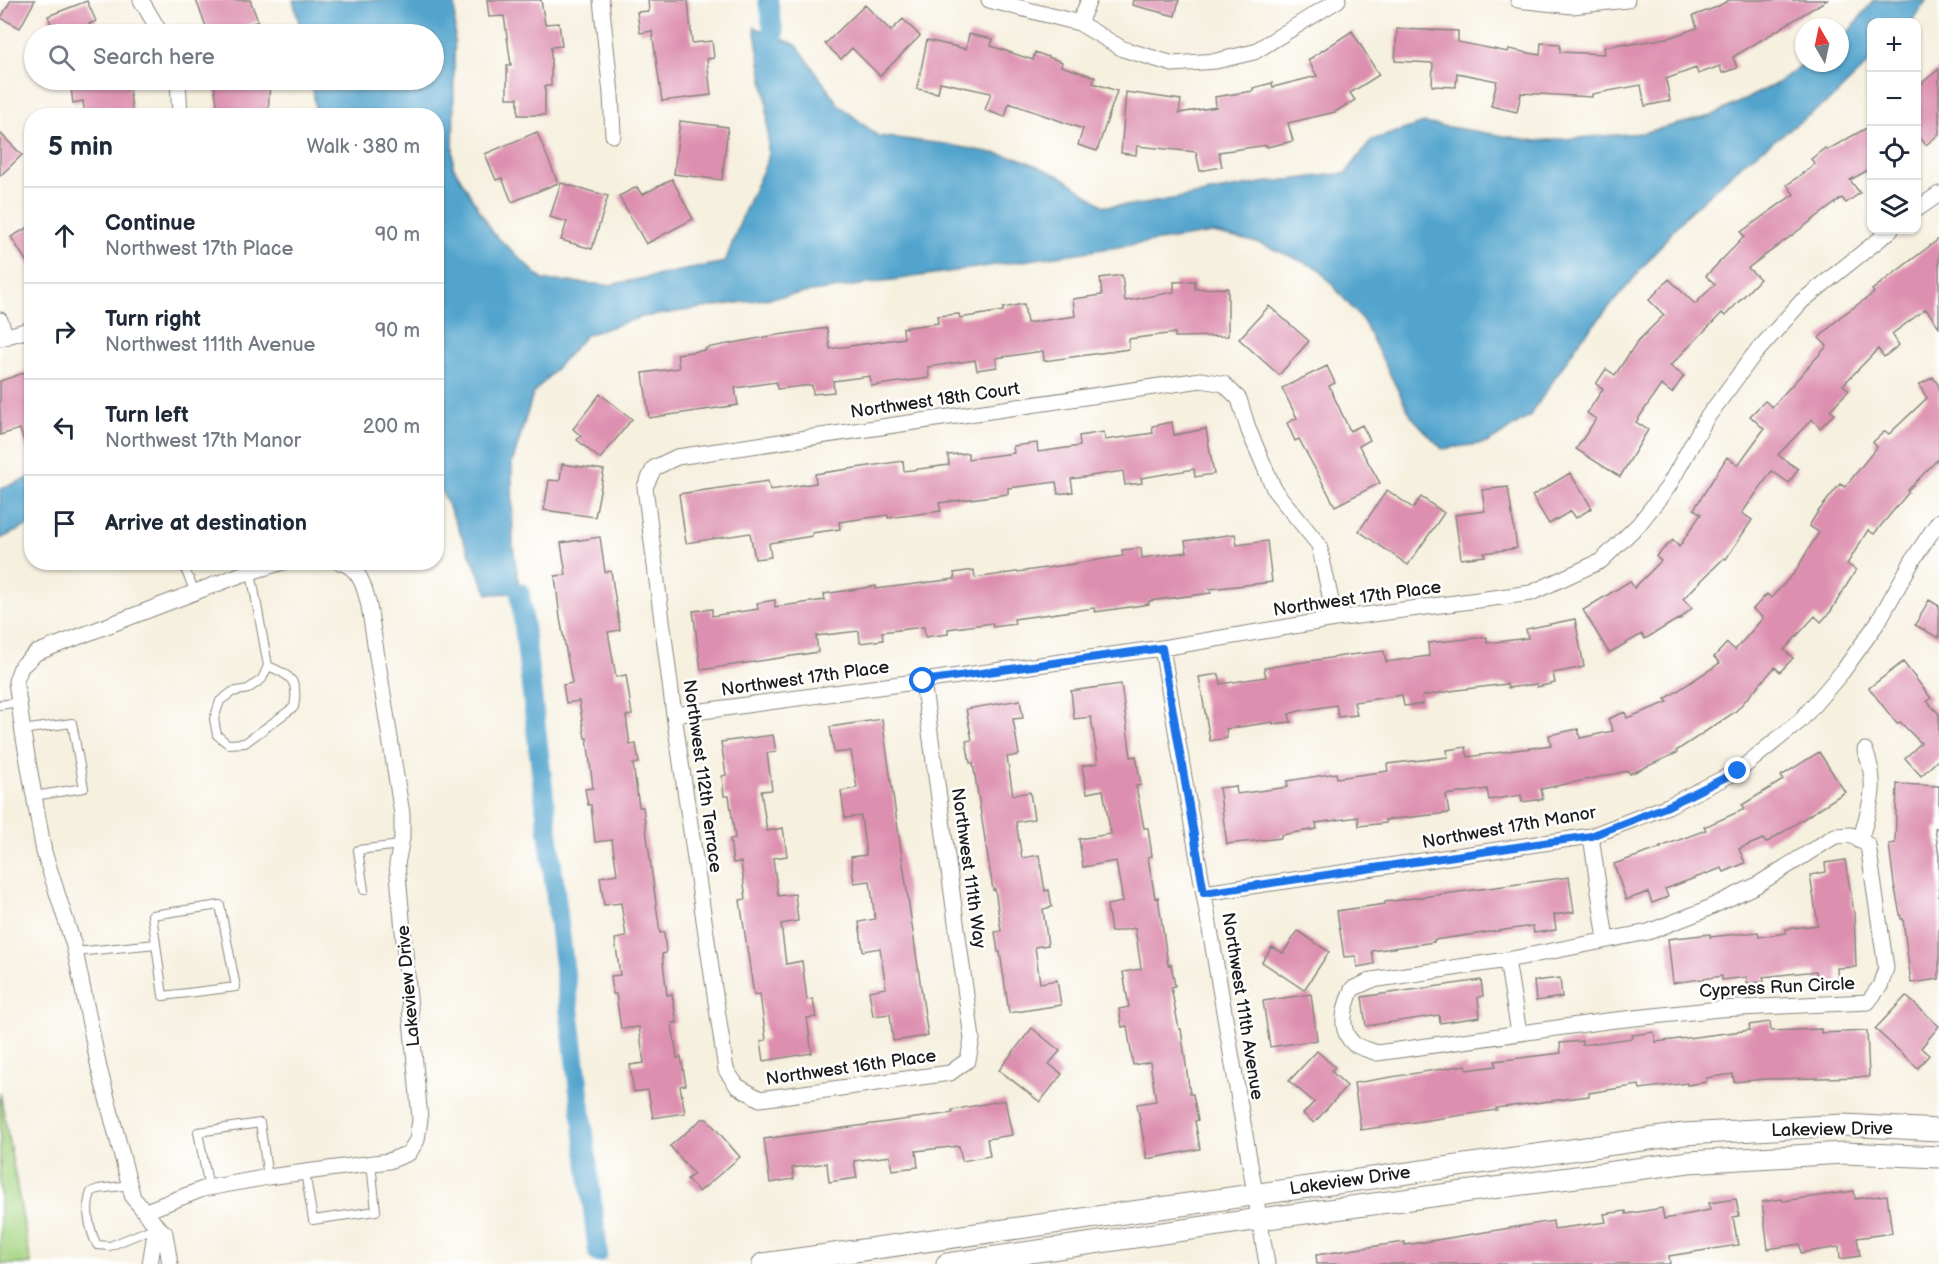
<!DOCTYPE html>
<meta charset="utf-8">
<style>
body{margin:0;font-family:"Balsamiq Sans",sans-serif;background:#f6f6f7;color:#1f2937}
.controls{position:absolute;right:18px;top:18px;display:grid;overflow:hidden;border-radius:12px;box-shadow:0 2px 4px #0004}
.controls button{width:54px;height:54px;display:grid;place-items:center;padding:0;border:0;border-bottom:2px solid #e0e1e3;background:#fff;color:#1f2937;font:30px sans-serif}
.compass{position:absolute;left:1795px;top:18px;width:54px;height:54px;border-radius:50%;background:#fff;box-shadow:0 2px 4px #0004;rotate:351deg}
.stop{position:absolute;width:18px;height:18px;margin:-14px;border:4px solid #1a73e8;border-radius:50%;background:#fff}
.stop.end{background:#1a73e8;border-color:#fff;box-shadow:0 2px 6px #0008}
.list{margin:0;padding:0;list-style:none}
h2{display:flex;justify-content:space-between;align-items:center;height:78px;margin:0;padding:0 24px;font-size:26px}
h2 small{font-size:20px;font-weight:400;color:#747a83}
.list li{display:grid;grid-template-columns:39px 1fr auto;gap:18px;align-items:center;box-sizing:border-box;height:96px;padding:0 24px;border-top:2px solid #e0e1e3}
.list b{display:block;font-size:22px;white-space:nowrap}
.list p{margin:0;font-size:20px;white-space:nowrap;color:#747a83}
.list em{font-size:20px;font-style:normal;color:#747a83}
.icon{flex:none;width:33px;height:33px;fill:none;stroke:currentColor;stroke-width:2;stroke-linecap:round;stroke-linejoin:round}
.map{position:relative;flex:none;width:1939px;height:1264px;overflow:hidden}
.search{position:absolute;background:#fff;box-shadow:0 2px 4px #0004;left:24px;top:24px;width:420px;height:66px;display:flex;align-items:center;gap:15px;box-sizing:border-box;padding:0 21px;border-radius:33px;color:#747a83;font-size:22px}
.panel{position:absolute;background:#fff;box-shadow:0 2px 4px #0004;left:24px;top:108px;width:420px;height:462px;border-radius:24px}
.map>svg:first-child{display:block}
.green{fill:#a6d583;stroke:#617850;stroke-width:1.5}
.water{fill:#53a4cd;stroke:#386074;stroke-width:1.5}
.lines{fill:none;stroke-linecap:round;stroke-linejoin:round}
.canal{stroke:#53a4cd;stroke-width:20}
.building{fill:#dd8faf}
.lane-casing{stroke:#89867e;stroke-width:10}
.street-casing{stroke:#89867e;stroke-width:17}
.secondary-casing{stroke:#89867e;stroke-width:23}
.lane{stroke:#fff;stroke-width:8}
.street{stroke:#fff;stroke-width:15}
.secondary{stroke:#fff;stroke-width:21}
.route{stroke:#1a73e8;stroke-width:8}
.labels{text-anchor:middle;stroke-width:5;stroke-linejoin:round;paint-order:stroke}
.street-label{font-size:18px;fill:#1c1c1c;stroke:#fff}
</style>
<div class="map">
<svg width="1939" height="1264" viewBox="0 0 1939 1264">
<rect width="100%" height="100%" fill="#fff"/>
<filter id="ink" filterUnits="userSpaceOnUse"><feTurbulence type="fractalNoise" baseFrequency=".0167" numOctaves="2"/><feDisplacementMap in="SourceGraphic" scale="12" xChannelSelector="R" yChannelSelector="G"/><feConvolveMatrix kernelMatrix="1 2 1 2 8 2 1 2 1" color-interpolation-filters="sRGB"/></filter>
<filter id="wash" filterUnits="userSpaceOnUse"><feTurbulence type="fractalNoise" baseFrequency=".008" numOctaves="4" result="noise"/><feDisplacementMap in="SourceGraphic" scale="24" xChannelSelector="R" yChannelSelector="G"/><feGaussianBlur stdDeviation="1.35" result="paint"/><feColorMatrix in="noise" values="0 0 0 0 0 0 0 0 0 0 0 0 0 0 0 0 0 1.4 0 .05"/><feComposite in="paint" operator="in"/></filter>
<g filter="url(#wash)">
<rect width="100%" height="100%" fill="#f6f0df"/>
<path class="green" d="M0,1092L31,1264H0Z"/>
<path class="water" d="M293,0H455L453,166L493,233L543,280L609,285L725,262L746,207L768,159L767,103L754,27L797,45L838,104L878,136L945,144L1019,158L1062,177L1104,206L1139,205L1261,183L1346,173L1372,140L1424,123L1536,141L1642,133L1711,116L1776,84L1804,63H1840V37L1849,31L1874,0H1927L1911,22H1872L1871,61L1834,97L1746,161L1686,215L1629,284L1579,342L1529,417L1487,443L1442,449L1411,416L1363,321L1318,268L1259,243L1213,233L642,317L586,335L533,394L512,464L513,546L520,593L488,594L437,481L436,116L316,115L312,80H434V34H302Z
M31,477V524L0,539V489Z"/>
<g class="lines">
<path class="canal" d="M768,0L774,36
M520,593L598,1253"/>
</g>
<g id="blocks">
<path class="building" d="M11,0H35L20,28L1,18Z
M196,0H250L258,21L224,34H209Z
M487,0H541L545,24L559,23L562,46L551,47V86H545V115H518V98H507V65H511L504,16L489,17Z
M648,0H688L692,43L712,41L714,58L707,59L711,95L662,101L652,31L640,33L637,12L649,11Z
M1133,0H1179L1175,16L1132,5Z
M1729,0H1827L1733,57L1737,68L1722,73L1720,66L1698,74L1696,68L1666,79L1670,101L1645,106L1641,85L1592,94V97L1521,93L1517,112L1491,106L1497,81L1457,73L1456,87L1432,86L1433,63L1395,61L1397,29L1458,31V42L1508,52L1509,49L1540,55L1541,43L1560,44V52L1605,54L1604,47L1627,43V45L1671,37L1697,28L1693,16L1717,7Z
M87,1L96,21L89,24L93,34H55L48,16Z
M865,5L891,31L903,19L920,36L880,76L852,48L841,59L825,44Z
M1352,31L1379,75L1350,93L1355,100L1335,112L1288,123L1293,141L1267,147V145L1219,152L1222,167L1200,171L1196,152L1137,146L1136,155L1121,153L1126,92L1181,100L1179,113L1216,107L1215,97L1253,91V88L1272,83L1273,87L1317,76L1308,60Z
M969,34L993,39L991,46L1033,60L1035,52L1062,62L1061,66L1095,77L1093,83L1117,91L1097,151L1078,145L1083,129L1052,118L1009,103L1005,117L985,110L991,93L940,82L938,93L917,89L927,40L966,49Z
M1939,69V134L1926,145L1917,134V87Z
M70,80H128L133,116H85L83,101L73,103Z
M213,80H270L268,116H216L217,102Z
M680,121L728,127L722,180L674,174Z
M1872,125V168L1850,180L1860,193L1846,203L1842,198L1748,268L1760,279L1725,316L1722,313L1670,366L1684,376L1672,393L1661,385L1636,422L1648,430L1620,477L1576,449L1596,419L1587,413L1603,389L1596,384L1606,369L1615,375L1637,342L1664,315L1649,300L1669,279L1695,304L1715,284L1706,276L1744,237L1741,232L1794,194L1787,185L1815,164L1811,159L1825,148L1827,150Z
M537,132L558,183L512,202L502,178L496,180L485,154Z
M0,133L22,155L0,176Z
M672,179L693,219L646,244L619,196L637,187L642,195Z
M561,183L608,196L592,249L561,240L567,222L550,217Z
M32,225V270L11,237Z
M1939,239V327L1926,309L1892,334L1899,345L1884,357L1878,349L1843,385L1849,390L1830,410L1834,414L1820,428L1812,419L1778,455L1798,469L1789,483L1772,471L1742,513L1752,520L1726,559L1724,558L1683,599L1692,608L1679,620L1678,619L1645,639L1642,634L1609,653L1583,610L1630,581L1634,588L1661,561L1656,556L1673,540L1679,547L1701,514L1694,509L1727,457L1738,465L1764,429L1750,416L1765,401L1772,407L1827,346L1819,338L1840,317L1874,293L1872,290Z
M1122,275L1125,301L1174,292V282L1195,281V289L1228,288V336L1175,337V333L1129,339V349L1044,361L1043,351L996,358L997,367L977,370L975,360L928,367L929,378L871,386L870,376L833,381L834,392L813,394L812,385L777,389L776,382L735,388L738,405L649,418L643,373L679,368L677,354L706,350V348L771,336L827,328L830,349L904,338L903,328L938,323L937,316L959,314L960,318L1003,311V308L1024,304L1027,323L1075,316L1073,299L1102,295L1100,278Z
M1269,306L1309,341L1279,375L1239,339Z
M1327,366L1335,383L1329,386L1350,431L1362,425L1370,440L1359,446L1380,483L1335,506L1299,439L1295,441L1287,423L1297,418L1282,388Z
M32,370V457H29L20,429L0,435V381Z
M1933,377L1939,386V458L1907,491L1909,492L1874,534L1868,530L1847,564L1856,570L1831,611L1821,622L1815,616L1784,650L1793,658L1780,672L1775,667L1735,712L1676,751L1677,753L1630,774L1628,771L1541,789L1543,799L1522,802L1521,795L1489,800L1487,789L1446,795L1449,813L1385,820L1386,823L1359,826L1358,817L1316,823L1317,829L1281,835V838L1227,844L1219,788L1236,786L1237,794L1288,787L1287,781L1336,773L1337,778L1388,771L1387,764L1448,757L1447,750L1466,747L1468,757L1551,745L1549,735L1578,729L1580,738L1613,731L1608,719L1625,712L1627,718L1668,702L1665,699L1720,663L1714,657L1727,643L1735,650L1763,618L1753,609L1767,594L1771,598L1795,572L1819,532L1809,526L1817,513L1840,484L1845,487L1877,447L1873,442L1885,431L1889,434L1927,398L1919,385Z
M600,394L632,419L600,459L577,440L581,436L573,429Z
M1172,422L1174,435L1206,429L1214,474L1195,477L1194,469L1141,478L1142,483L1125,485L1123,471L1071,479L1073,492L1058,494L1056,482L1008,488V494L939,503L941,511L888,518V515L839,522L840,529L812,533V536L769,543L771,557L755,559L750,533L686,543L679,494L768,481L770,490L816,483L815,474L903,461L904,471L949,465L948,455L968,453V459L1014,453L1013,446L1037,443L1038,452L1080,446L1079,436L1104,432L1105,440L1153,433L1152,426Z
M562,464L604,470L595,517L544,510L549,480L560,481Z
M1570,473L1592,508L1576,518L1571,511L1549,524L1532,496Z
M1508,487L1517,548L1484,553L1485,556L1461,559L1455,515L1485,511L1482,490Z
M1387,490L1413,508L1421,497L1444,513L1408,565L1359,531Z
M1235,534L1237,545L1267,541L1272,582L1210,589L1211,593L1149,601V604L1116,609L1095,612L1094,608L1014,619L1015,624L993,627L992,623L948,629V634L925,637L924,627L882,632L883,640L860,643L859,631L816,636L818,652L701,670L693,611L712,609V616L758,609L757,603L775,600V607L825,600L824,594L876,586V589L955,579L954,573L974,570L975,578L1073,564L1123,556L1122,550L1141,548L1142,558L1187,552L1185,541Z
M600,537L605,572L611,571L620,630L608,632L616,677L626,675L632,715L626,716L630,745L636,744L639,763L633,764L639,807H643L660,933L664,932L666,953L662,954L667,995L672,994L677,1023H672L677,1058L681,1057L686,1085L680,1086L685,1113L653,1118L648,1090L634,1092L630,1065L644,1063L639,1027L621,1029L616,994H613L611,976L620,975L615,939L626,937L621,903L604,905L600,877L617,874L612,840L595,842L591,805H588L585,789L593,788L587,738H585L579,701L566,703L563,685L572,683L560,618L555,576L566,575L561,543Z
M1929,600L1939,606V638L1915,625Z
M1575,619L1584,667L1553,673L1555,683L1537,687L1536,684L1508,688L1507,684L1457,690L1422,696L1423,704L1404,706L1402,695L1354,702L1357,715L1338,717L1336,705L1299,711L1289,714L1291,722L1273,724V722L1226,729L1227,738L1210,741L1199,677L1219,674L1221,684L1266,677L1264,668L1349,655L1384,651L1386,662L1429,656L1428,643L1487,637V643L1528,638L1526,629Z
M1903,662L1931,698L1927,701L1939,714V759L1921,776L1905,758L1921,743L1900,722L1897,724L1869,688Z
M1121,684L1131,757L1136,756L1141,785L1136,786L1144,828H1148L1152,856L1148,857L1155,898L1158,897L1168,965L1171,964L1175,986L1171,987L1179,1029H1181L1190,1094H1193L1198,1120L1195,1121L1200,1149L1147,1159L1137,1104L1156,1101L1150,1062L1133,1065L1127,1026L1122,1027L1119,1009L1129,1007L1123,972L1141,969L1135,928L1111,932L1107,905L1123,902L1116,861L1083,867L1079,839L1111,834L1103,790L1087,793L1082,766L1098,763L1091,717L1074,719L1071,691Z
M1020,700L1023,718L1013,719L1019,755L1007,757L1013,795L1030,792L1034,819L1016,822L1022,858L1039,855L1045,891L1049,890L1052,907L1043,909L1048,945L1035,947L1040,983L1057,980L1061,1005L1009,1013L1000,952H998L995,932L1001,931L995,889L993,890L973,763H970L966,741L972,740L966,709Z
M882,719L928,1036L893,1041L890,1014L873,1016L869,991L886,988L880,948L863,951L859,922L875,919L870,881L854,883L851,857L866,855L861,816L845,818L841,791L857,788L851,751L834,753L830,727Z
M773,735L776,752L767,753L772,790L761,791L767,831L783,828L787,856L773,858L778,896L795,894L798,921L781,924L786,964L802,961L807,1000L813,999L816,1017L807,1018L812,1053L764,1061L761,1041L766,1040L760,994L754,995L744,928L740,900L746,899L741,862L733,863L730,839L735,838L729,796H724L722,776L726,775L721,742Z
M1819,752L1845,792L1766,843L1763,839L1739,849L1745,863L1724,872L1722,868L1665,889L1668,897L1652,903L1648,892L1626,900L1614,864L1661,848L1660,847L1706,830L1704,827L1745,809L1742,805L1783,780L1781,776Z
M1897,784L1939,786V828H1935L1939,856V979L1911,983L1903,919H1901L1894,884L1889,844L1895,843Z
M1845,860L1854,912L1856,967L1837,968L1838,983L1817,984L1816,971L1763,977L1764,982L1747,983V977L1722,980V976L1673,983L1668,939L1710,934V937L1758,932L1759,937L1786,933V929L1818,925L1810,875L1826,872L1825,863Z
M1569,877L1574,912L1554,915L1556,930L1534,933L1533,926L1434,940V942L1372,951L1374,964L1357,967L1356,956L1344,957L1337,911L1385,904V902Z
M1298,931L1329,952L1304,990L1262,962L1272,947L1283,953Z
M1560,978L1562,997L1536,1001L1534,981Z
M1481,980L1483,996L1478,997L1480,1017L1440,1023L1439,1015L1366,1026L1362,997Z
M1311,994L1317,1040L1270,1047L1263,1001Z
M1906,996L1939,1026L1921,1048L1929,1055L1918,1068L1875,1029Z
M1770,1022L1771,1031L1821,1029V1033L1867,1031L1869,1077L1765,1079L1734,1082L1733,1074L1706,1078V1082L1687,1085V1083L1640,1089L1639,1085L1589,1093V1096L1496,1108L1497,1110L1361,1130L1354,1083L1466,1065L1467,1070L1496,1066L1495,1061L1561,1053L1560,1043L1582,1041V1045L1633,1038L1632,1035L1654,1032L1656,1042L1750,1030L1749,1025Z
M1032,1028L1060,1051L1049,1064L1062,1074L1040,1102L999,1070Z
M1317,1051L1335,1067L1331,1071L1347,1086L1314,1123L1303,1114L1314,1102L1289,1081Z
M1005,1100L1012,1135L987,1139L990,1156L962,1161L959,1146L916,1151L918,1167L892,1170L890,1156L854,1161L857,1178L829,1182L827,1163L792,1168L794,1179L770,1183L764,1139L953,1113L952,1110Z
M702,1119H707L740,1157L699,1192L687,1179L694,1174L670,1146Z
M1854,1191L1855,1199L1887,1195L1892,1233L1857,1238L1860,1256L1840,1259L1839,1247L1801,1253L1800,1244L1768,1249L1762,1202L1782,1199L1783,1201Z
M1736,1199L1739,1216L1733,1217L1738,1245L1669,1256L1670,1264H1317L1316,1255L1383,1245L1405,1242V1245L1553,1221L1554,1229L1606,1222L1604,1214L1626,1211V1214L1662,1208L1664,1219L1710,1210L1709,1203Z"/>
</g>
</g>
<g filter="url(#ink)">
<use href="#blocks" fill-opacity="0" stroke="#89867e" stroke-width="1.5"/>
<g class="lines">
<defs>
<path id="lane" d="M182,562L195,592
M247,562L251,572L268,666L262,679L248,689L232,692L220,701L214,719L217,735L228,744L245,743L294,707C299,681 291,675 268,666
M0,705L19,702
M22,730L72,723L84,788L34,796
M364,890L358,850L400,845
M76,952L156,944L163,996L236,987L220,905L152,915L156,944
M305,1172L313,1220L376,1211L371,1163
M130,1185L98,1189L91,1192C85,1208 89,1229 97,1245L110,1246L156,1227
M209,1188L198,1132L260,1123L268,1177"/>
<path id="street" d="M141,0L161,34
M601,0L611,94L613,135
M989,0L1079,23L1123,49L1173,64L1216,61L1254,52L1338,0
M1518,0L1572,6L1627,0
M1079,23L1089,0
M178,80L180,116
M1916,210L1939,194
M0,320L6,337
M0,338L32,329
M1162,648L1267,1264
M923,681L972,1039L968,1060L950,1073L760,1099L737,1086L726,1070L674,715L645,487L654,468L677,457L1201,380L1224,384L1239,399L1249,431L1275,491L1319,545L1335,619
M674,715L1162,648L1335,619L1531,593L1601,561L1639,524L1668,487L1706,419L1752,357L1802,301L1891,230
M1851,835L1868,845L1886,968L1880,986L1868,1002L1719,1009L1607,1021L1377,1053C1370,1050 1360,1048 1354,1044C1337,1029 1345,1006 1352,989L1372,980L1507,960L1648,932L1700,912L1757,885L1835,836Z
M1591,836L1606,940
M1860,841C1870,805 1879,786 1865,750
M1204,893L1591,836L1668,806L1738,771L1800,721L1843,671L1878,622L1914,558L1939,521
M1507,960L1519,1033
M146,1211L203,1189L268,1177L389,1161L409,1153L417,1140L420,1119L397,864L402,838V814L369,606C365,588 360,567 339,562
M150,1264L156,1227
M170,1264L165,1233C152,1224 144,1209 133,1198L99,1068L74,946L44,852L23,733L16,681L21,667L36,653L240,575L283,562"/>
<path id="secondary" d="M763,1264L1684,1134L1843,1125L1939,1130
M947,1264L1260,1219L1689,1162L1844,1153L1939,1157"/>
</defs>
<use href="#lane" class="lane-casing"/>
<use href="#street" class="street-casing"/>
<use href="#secondary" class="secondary-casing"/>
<use href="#lane" class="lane"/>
<use href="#street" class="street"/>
<use href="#secondary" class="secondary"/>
</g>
</g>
<g class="lines" filter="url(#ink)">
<path class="route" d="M923,681L1162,648L1204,893L1591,836L1668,806L1738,771"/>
</g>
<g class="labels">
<g class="street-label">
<text transform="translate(935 400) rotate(-8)" y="6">Northwest 18th Court</text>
<text transform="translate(1357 598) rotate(-8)" y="6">Northwest 17th Place</text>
<text transform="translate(805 678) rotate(-8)" y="6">Northwest 17th Place</text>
<text transform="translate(703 776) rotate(82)" y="6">Northwest 112th Terrace</text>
<text transform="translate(1509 827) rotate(-10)" y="6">Northwest 17th Manor</text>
<text transform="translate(969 868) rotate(82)" y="6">Northwest 111th Way</text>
<text transform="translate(408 986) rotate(-95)" y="6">Lakeview Drive</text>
<text transform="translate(1777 987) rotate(-3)" y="6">Cypress Run Circle</text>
<text transform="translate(1243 1006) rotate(81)" y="6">Northwest 111th Avenue</text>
<text transform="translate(851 1067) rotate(-8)" y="6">Northwest 16th Place</text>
<text transform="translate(1832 1129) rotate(-1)" y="6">Lakeview Drive</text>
<text transform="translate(1350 1180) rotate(-8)" y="6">Lakeview Drive</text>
</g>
</g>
</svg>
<div class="controls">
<button>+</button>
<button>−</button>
<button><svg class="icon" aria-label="locate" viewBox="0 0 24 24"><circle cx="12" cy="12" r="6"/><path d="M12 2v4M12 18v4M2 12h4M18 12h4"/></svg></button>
<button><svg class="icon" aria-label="layers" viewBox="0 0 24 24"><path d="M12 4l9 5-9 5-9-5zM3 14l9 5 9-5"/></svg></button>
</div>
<svg class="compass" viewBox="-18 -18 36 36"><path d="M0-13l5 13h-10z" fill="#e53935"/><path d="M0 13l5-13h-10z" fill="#747a83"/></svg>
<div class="stop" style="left:923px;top:681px"></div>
<div class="stop end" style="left:1738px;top:771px"></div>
<div class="search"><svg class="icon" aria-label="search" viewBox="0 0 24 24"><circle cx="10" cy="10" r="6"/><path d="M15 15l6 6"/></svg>Search here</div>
<section class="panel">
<h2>5 min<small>Walk · 380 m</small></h2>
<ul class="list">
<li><svg class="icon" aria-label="ahead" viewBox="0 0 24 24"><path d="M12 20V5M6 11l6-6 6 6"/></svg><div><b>Continue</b><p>Northwest 17th Place</p></div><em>90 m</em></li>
<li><svg class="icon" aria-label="right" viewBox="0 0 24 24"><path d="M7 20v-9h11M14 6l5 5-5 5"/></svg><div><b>Turn right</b><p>Northwest 111th Avenue</p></div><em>90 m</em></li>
<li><svg class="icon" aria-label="left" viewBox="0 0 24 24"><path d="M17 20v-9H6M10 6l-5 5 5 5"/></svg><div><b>Turn left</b><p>Northwest 17th Manor</p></div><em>200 m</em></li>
<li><svg class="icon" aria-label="arrive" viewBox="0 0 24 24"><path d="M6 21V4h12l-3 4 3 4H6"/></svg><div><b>Arrive at destination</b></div></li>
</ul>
</section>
</div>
